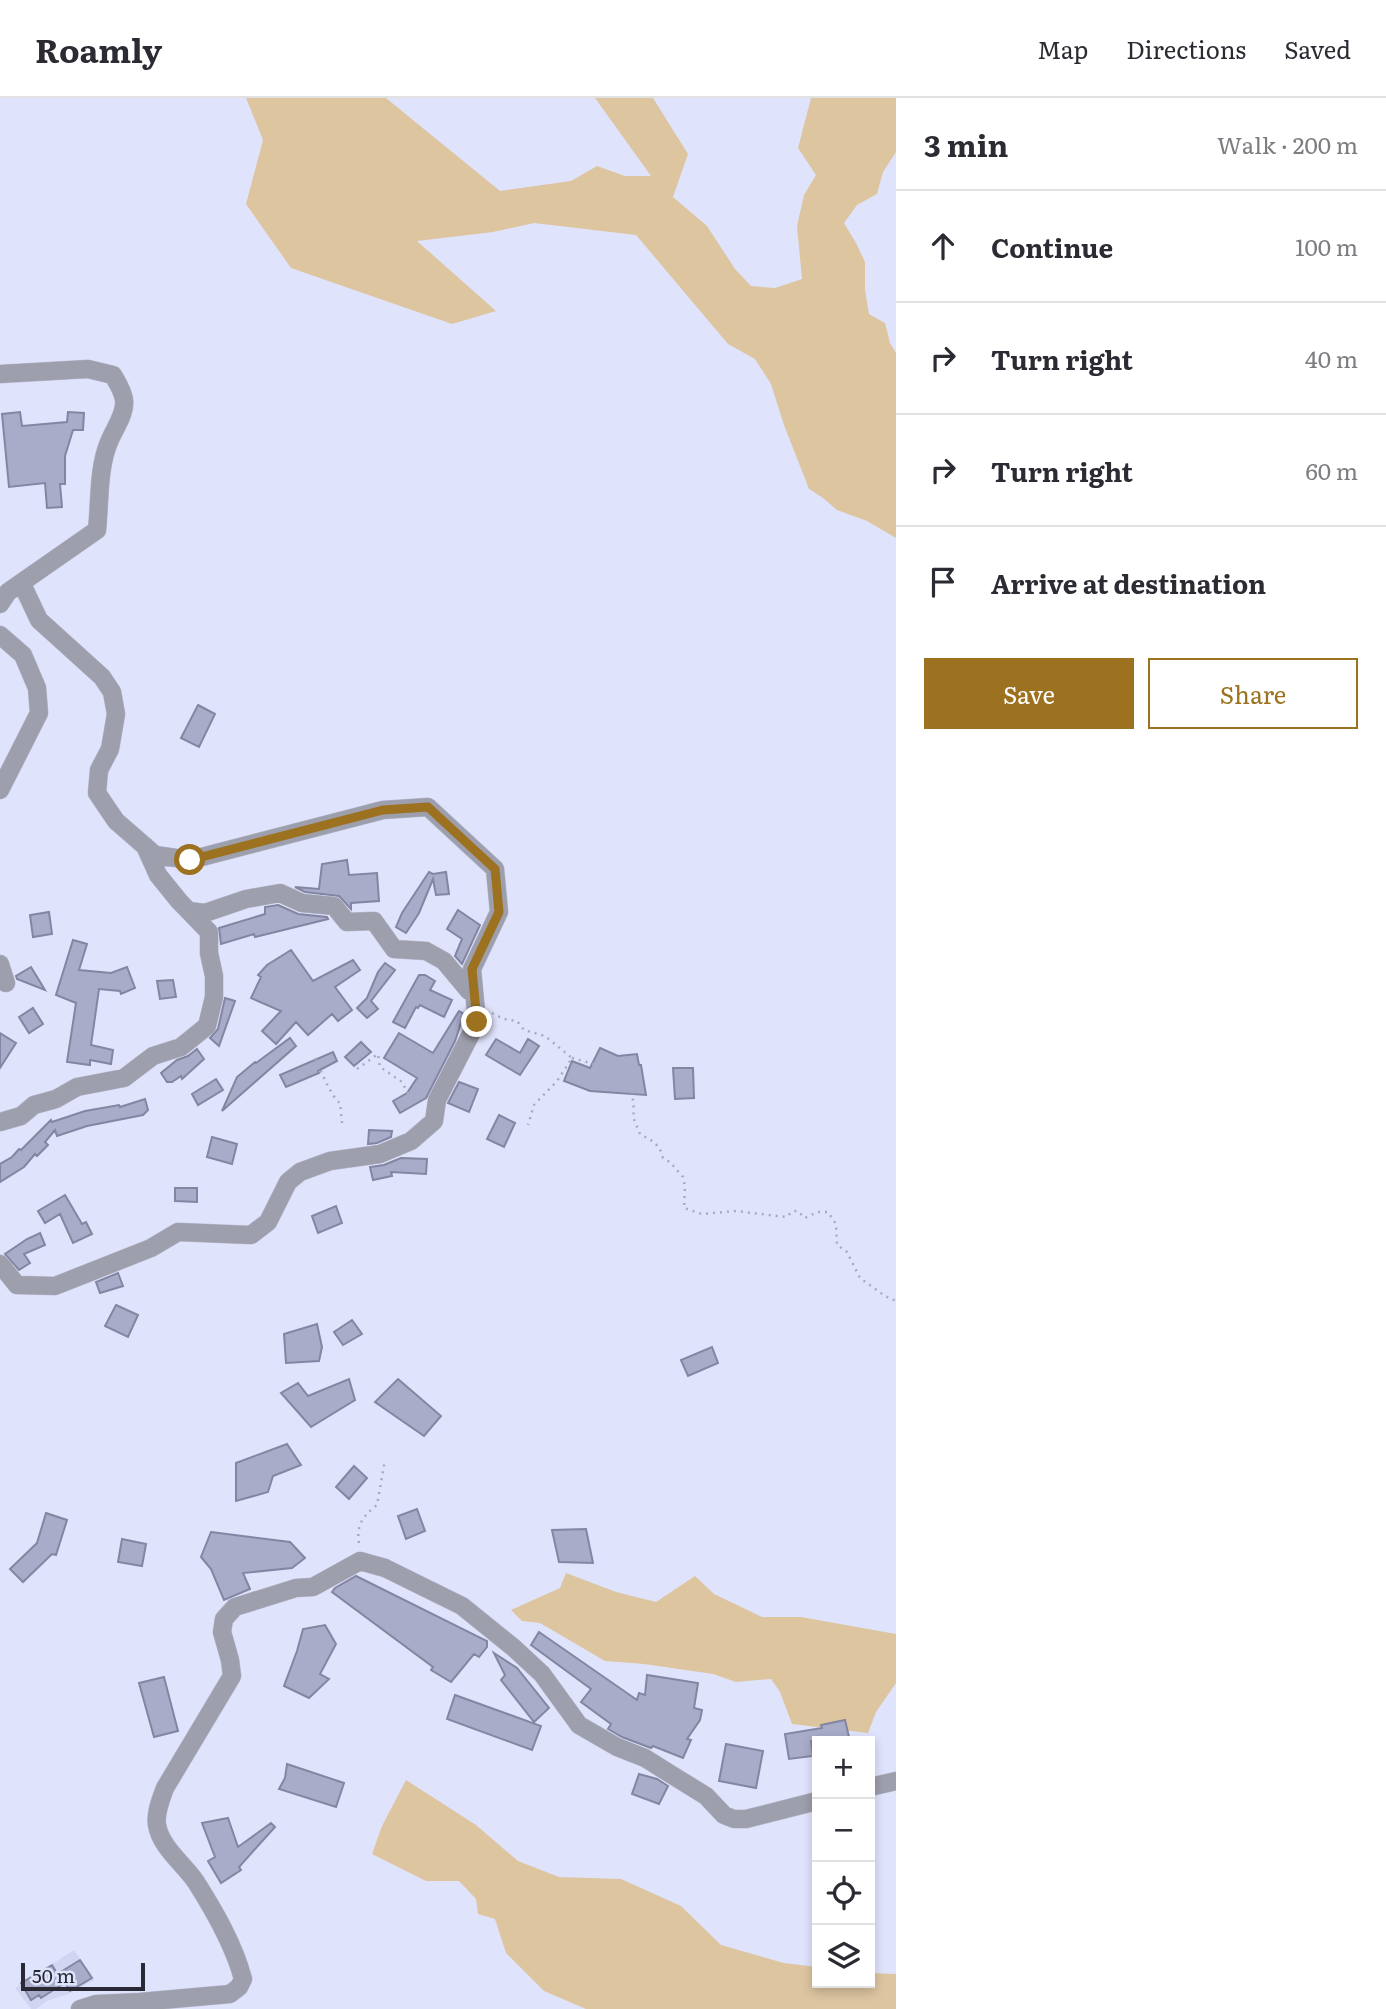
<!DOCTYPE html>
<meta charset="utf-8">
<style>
body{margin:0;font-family:Literata,serif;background:#f7f7f7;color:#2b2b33}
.controls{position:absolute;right:21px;bottom:21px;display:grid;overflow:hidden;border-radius:0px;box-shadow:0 4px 10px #0003}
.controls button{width:63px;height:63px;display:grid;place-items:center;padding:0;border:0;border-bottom:2px solid #e1e1e2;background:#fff;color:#2b2b33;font:35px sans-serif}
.scale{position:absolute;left:21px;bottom:18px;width:124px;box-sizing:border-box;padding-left:7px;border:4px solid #282935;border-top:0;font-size:19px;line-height:24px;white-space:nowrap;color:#282935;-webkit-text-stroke:5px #e0e3fc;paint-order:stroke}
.stop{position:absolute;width:21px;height:21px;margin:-16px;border:5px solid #9c7120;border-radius:50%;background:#fff}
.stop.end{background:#9c7120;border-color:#fff;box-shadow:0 2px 7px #0008}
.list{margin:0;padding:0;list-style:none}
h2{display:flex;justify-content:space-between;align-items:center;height:91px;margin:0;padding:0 28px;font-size:30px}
h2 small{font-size:23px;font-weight:400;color:#7c7c81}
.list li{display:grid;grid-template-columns:46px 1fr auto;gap:21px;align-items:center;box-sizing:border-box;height:112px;padding:0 28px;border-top:2px solid #e1e1e2}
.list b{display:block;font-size:26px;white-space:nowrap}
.list em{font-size:23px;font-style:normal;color:#7c7c81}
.actions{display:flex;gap:14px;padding:21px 28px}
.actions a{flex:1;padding:16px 0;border:2px solid #9c7120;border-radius:0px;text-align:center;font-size:24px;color:#9c7120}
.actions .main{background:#9c7120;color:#fff}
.icon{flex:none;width:38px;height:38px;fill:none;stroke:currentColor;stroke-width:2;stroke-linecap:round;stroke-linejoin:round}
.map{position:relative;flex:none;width:896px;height:1911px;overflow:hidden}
header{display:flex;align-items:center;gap:42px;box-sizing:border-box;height:98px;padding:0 35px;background:#fff;border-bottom:2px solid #e1e1e2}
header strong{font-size:33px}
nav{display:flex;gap:38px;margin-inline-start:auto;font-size:24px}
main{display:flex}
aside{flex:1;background:#fff}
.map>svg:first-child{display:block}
.built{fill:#d1d5f2}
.green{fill:#ddc5a0}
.building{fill:#a8acc9;stroke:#8286a2;stroke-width:2}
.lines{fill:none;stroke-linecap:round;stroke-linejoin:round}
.minor-casing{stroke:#bbbed4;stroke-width:19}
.path{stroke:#a8abc0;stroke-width:2.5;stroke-dasharray:2 5;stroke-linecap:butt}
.minor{stroke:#9e9fac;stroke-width:18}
.route{stroke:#9c7120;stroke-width:9}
</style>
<header>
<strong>Roamly</strong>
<nav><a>Map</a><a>Directions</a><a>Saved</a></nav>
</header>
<main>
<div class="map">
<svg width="896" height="1911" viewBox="0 0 896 1911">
<rect width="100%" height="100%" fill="#e0e3fc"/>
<path class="built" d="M74,1852L94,1882L68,1896L47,1903L36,1911H31L15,1890Z"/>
<path class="green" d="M246,0H386L500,93L571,83L597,68L625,78H651L595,0H653L688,56L673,99L707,128L735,171L751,188L775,190L802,181L797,128L804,97L816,77L798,50L811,0H896V54L883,74L877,96L857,107L844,125L856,145L865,164V192L869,216L885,225L890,245L896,255V440L867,423L837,412L823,400L809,391L784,327L771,286L755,261L728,246L636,137L534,125L493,134L417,143L496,213L452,226L291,170L246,106L263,42Z
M566,1475L616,1494L656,1504L695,1478L714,1496L762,1519H801L896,1536V1585L876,1614L868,1635L792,1626L780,1594L771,1581L736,1584L713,1576L644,1566L605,1563L540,1525L522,1523L511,1512L560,1490Z
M406,1682L476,1727L518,1763L559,1779L621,1781L681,1808L721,1847L784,1865L817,1869V1885H870V1875L896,1876V1911H586L544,1893L506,1855L495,1821L478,1816L476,1801L459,1783H426L372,1756L382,1728Z"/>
<path class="building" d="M20,314L22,328L67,324L68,314L84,315L83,332H73L65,358V386H60L62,409L47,410L45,385L9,389L2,316Z
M198,607L215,616L199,649L181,640Z
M347,762L349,777L377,775L379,803L351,805V811L339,798L305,794L295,789L319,791L322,766Z
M429,774L433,776L446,774L449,796L436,797L433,781L419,815L406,835L396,829L402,815Z
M278,807L298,816L327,819L328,821L255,839L254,836L221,846L219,830L265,816V809Z
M458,812L480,827L462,866L455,858L462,841L447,831Z
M49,814L52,836L33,839L30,817Z
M73,842L87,846L79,872L111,875L127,869L135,890L121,896L120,893L99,891L91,947L113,952L111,966L90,962V967L67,964L76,905L56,897Z
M291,852L313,883L353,862L360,872L335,889L352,912L338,923L332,916L308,937L296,924L276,946L262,933L281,913L251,900L261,879L258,877L267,867Z
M385,865L395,872L371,903L378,911L367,920L357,910L367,900L378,874Z
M31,869L45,892L17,881L16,878Z
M419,877H425L435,883L430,892L452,902L444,919L420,907L418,910L416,909L405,930L393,924Z
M173,882L176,899L160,901L157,883Z
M225,900L235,903L219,948L210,940L218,931Z
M33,910L43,926L29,935L19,919Z
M459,913L464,916L455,943L426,1000L400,1015L393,1003L407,995L417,980L384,960L399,935L433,955Z
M0,935L16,945L0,970Z
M290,940L296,948L222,1013L237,979L255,964L256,965Z
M496,941L520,955L528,941L539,948L520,977L486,957Z
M361,944L371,954L354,968L345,959Z
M600,950L618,958L637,956L639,967H641L646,997L590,993L564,983L572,963L590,970Z
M197,951L204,961L182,981L181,978L172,984H167L161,975L177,962L188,958Z
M333,954L337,963L318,973L319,975L286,989L280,977Z
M673,970H693L694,1000L675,1001Z
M216,981L223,992L198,1007L192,996Z
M459,984L478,991L469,1014L448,1005Z
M145,1001L148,1012L143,1017L87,1028L57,1038L55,1032L45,1044L48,1047L37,1058L35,1056L24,1069L0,1084V1066L12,1059L19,1051L21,1052L51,1022L52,1024L85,1013L119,1007L120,1009Z
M499,1017L515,1025L504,1049L487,1041Z
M369,1032L392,1033L391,1039L377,1045L368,1046Z
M212,1039L237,1046L232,1066L207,1059Z
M401,1060L427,1061L426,1076L391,1074L392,1078L373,1082L370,1069L384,1067Z
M175,1090H197V1104L175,1103Z
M65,1097L82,1126L86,1124L92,1136L73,1145L60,1116L45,1125L38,1113Z
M336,1108L342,1125L318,1135L312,1118Z
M40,1135L45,1147L24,1156L30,1165L19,1172L5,1156L27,1141Z
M118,1175L123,1188L100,1195L96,1184Z
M116,1207L138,1217L128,1239L105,1228Z
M352,1222L362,1236L343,1247L334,1234Z
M317,1226L322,1249L319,1263L286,1265L284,1236Z
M712,1249L718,1265L688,1278L681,1262Z
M349,1281L355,1302L311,1329L281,1295L298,1285L308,1298Z
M398,1281L441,1318L424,1338L375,1304Z
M287,1346L301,1367L273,1378L268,1394L236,1403V1365Z
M354,1368L367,1380L349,1401L336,1389Z
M417,1411L425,1433L406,1441L398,1418Z
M46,1415L67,1422L56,1457L52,1456L23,1484L10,1471L37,1445Z
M586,1431L593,1465L559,1464L552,1432Z
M211,1434L290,1444L305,1460L292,1470L243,1475L250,1491L224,1502L211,1471L201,1459Z
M122,1441L146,1446L142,1468L118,1464Z
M356,1478L487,1543V1549L479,1559L474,1556L451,1584L431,1572L433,1569L332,1494L335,1490Z
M325,1527L336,1546L320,1576L329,1581L309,1600L284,1588L297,1553L303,1531Z
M539,1534L637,1602L639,1595L645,1597L647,1577L698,1585L694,1610L702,1612L700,1622L687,1641L691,1642L683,1660L653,1648L651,1650L622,1639L608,1631L611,1626L581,1604L591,1591L531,1547Z
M494,1555L517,1570L549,1610L534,1624L501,1582L505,1577Z
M164,1579L178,1633L154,1639L139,1585Z
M455,1597L541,1628L532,1652L447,1621Z
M845,1622L850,1643H811L813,1658L789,1661L785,1636L822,1630L821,1627Z
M726,1646L763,1653L756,1690L719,1683Z
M287,1666L344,1685L336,1709L279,1691L285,1680Z
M639,1676L657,1681L668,1688L659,1706L632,1696Z
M228,1720L238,1749L271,1725L275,1729L239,1769L241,1772L221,1785L208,1763L215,1759L202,1725Z
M80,1862L92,1880L70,1893L59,1875Z
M52,1867L63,1886L41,1900L39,1897L31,1902L21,1885Z"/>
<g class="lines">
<defs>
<path id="minor" d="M0,276L88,271L113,277C117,284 123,293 124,302C126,316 114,331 109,344C98,370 100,404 97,432L8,494L0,506
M0,537L23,557L37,590L39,615L0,692
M189,813L205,815L246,801L280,795L302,805L334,808L347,824L374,823L394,851L426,853L444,863L469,893
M0,866L6,885
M0,1024L21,1018L34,1007L56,1001L77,989L124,980L153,958L181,949L207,928L214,899V878L209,855V834L179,803L158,777L145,748
M0,1166L17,1187L55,1188L151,1150L178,1134L251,1137L268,1124L288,1084L300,1074L330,1063L380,1056L411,1043L434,1023L437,1002L477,924L472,871L499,814L495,771L428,709L383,712L190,762L155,757L116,723L97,695L99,672L110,651L116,616L112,594L102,579L39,522L22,486
M870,1689L896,1683
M80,1911L96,1906L140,1904L230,1896L239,1889L243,1881C234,1847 215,1814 196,1784C184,1766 161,1750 157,1727C155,1715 161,1701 165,1690L232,1578L230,1562L222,1534L224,1521L235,1509L296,1490L313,1489L360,1463L385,1470L462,1508L514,1550L542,1576L579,1627L617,1649L645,1660L672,1677L706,1698L724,1717L734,1721H746L817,1703"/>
</defs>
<use href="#minor" class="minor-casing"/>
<path class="path" d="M492,915L504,921L517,923L524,932L545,938L572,960L557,983L534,1007L528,1027
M315,960C321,972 331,999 340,1005L342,1025
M572,960L608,970H622L632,993L634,1013L633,1019L640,1036L654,1044L660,1051L663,1060L670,1064L683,1079L685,1089L684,1110L702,1116L736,1113L786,1119L793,1113H798L805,1120L817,1114H828L836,1126L837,1147L847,1154L860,1180L885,1198L896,1203
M357,971L378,956L380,969L402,984L409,997L419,999
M359,1445C356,1427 363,1418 377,1407L385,1362"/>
<use href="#minor" class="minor"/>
</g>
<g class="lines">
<path class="route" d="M190,762L383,712L428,709L495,771L499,814L472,871L477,924"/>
</g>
</svg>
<div class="controls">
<button>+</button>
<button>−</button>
<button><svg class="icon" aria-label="locate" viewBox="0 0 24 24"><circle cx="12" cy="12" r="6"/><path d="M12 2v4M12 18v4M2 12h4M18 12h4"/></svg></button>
<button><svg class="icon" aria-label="layers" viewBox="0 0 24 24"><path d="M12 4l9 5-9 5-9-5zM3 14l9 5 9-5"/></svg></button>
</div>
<div class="scale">50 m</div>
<div class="stop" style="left:190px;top:762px"></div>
<div class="stop end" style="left:477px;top:924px"></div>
</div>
<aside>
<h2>3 min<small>Walk · 200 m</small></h2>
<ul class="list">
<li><svg class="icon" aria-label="ahead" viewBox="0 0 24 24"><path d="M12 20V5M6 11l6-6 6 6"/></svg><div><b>Continue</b></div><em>100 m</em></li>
<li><svg class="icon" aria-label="right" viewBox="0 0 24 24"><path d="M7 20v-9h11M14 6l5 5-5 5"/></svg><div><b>Turn right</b></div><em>40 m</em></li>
<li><svg class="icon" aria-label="right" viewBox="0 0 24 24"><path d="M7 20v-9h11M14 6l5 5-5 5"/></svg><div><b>Turn right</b></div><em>60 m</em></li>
<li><svg class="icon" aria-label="arrive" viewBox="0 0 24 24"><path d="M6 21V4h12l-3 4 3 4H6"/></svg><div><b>Arrive at destination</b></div></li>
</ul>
<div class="actions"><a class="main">Save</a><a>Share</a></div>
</aside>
</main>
